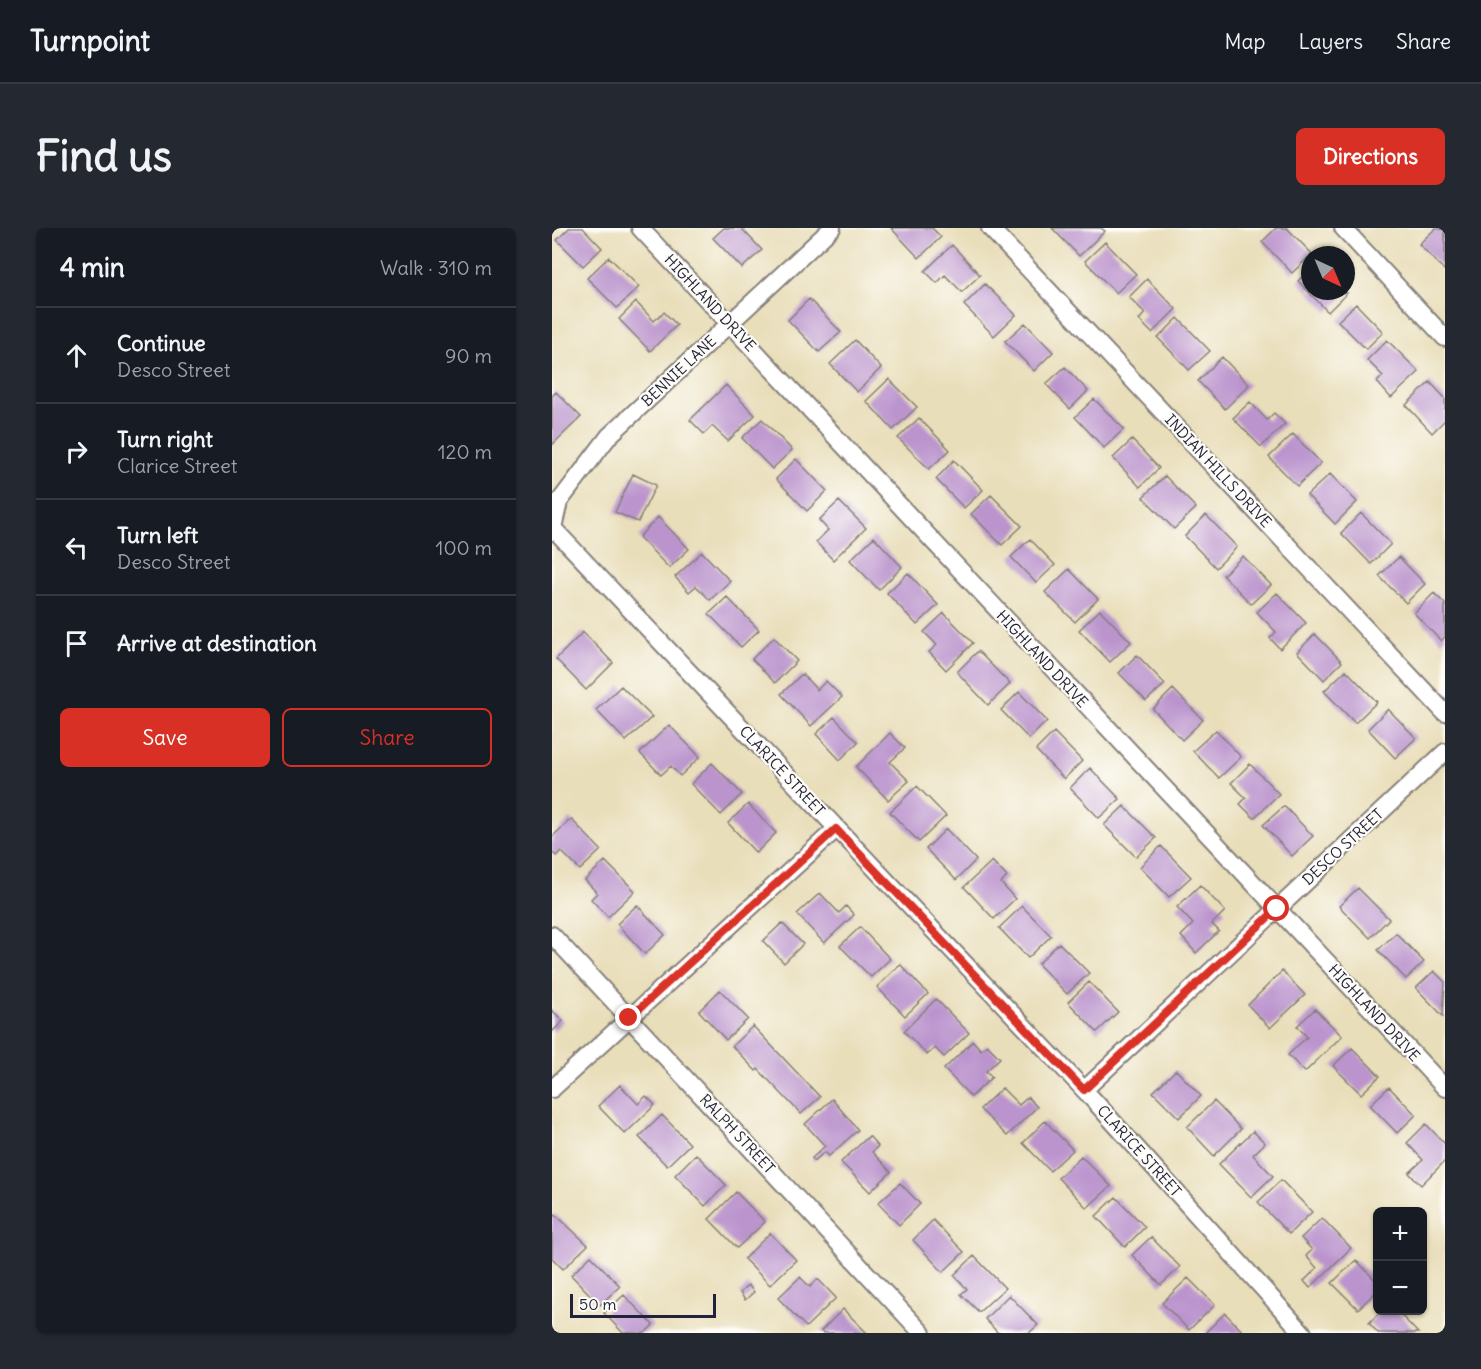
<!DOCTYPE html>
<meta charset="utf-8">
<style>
body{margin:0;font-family:Delius,sans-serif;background:#242831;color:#f1f3f6}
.controls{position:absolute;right:18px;bottom:18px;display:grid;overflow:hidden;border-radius:9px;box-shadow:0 2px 4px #0004}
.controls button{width:54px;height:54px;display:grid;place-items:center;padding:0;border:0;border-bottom:2px solid #363941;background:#171b24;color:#f1f3f6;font:30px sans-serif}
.compass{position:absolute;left:749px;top:18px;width:54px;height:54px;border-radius:50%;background:#171b24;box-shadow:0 2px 4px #0004;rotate:136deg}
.scale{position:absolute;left:18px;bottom:15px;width:146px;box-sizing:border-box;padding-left:6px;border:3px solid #22223b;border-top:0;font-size:16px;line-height:21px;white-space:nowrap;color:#22223b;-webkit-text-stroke:4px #fdfcf7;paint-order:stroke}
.stop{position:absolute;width:18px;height:18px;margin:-14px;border:4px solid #d93025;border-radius:50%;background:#fff}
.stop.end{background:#d93025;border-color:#fff;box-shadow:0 2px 6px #0008}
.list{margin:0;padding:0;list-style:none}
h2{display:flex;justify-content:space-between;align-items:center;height:78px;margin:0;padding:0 24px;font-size:26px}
h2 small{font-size:20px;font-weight:400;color:#9ea1a6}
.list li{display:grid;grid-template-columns:39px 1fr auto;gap:18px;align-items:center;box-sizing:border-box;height:96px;padding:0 24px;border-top:2px solid #363941}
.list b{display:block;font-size:22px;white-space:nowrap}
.list p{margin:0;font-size:20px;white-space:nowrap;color:#9ea1a6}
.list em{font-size:20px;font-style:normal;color:#9ea1a6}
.actions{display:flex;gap:12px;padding:18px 24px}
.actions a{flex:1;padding:14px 0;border:2px solid #d93025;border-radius:9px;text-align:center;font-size:21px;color:#d93025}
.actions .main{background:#d93025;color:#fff}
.icon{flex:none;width:33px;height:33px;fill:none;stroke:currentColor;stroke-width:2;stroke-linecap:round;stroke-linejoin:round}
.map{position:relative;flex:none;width:893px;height:1105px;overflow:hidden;border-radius:9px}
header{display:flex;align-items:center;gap:36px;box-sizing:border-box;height:84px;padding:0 30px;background:#171b24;border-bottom:2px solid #363941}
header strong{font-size:28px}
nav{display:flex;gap:33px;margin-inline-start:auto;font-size:21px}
.intro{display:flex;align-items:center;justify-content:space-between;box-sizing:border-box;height:144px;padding:0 36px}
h1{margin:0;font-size:42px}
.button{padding:15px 27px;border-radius:9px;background:#d93025;color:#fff;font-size:21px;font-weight:700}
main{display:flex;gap:36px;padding:0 36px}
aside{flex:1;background:#171b24;border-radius:9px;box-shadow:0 2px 4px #0004}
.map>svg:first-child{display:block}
.building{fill:#bb94ce}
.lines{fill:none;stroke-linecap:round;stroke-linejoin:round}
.minor-casing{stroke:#86807a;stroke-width:20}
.minor{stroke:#fff;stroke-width:16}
.route{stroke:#d93025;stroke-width:8}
.labels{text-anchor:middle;stroke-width:4.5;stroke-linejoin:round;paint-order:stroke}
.street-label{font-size:15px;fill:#22223b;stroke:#fdfcf7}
</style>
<header>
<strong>Turnpoint</strong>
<nav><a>Map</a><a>Layers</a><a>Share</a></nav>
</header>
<div class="intro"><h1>Find us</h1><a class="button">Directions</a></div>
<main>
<aside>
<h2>4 min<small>Walk · 310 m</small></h2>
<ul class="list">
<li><svg class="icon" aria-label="ahead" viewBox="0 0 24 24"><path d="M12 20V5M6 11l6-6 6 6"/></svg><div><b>Continue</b><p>Desco Street</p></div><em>90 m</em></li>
<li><svg class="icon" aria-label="right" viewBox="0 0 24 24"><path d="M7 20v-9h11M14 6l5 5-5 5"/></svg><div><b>Turn right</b><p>Clarice Street</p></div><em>120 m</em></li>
<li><svg class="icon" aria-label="left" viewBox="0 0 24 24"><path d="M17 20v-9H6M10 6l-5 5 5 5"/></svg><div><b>Turn left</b><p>Desco Street</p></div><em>100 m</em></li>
<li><svg class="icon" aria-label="arrive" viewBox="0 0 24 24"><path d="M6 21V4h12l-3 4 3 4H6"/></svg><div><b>Arrive at destination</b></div></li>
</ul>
<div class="actions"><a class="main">Save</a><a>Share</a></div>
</aside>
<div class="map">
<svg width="893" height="1105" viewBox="0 0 893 1105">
<rect width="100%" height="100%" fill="#fdfcf7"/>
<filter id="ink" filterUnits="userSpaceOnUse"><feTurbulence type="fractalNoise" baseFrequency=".0167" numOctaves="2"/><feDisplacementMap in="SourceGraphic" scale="12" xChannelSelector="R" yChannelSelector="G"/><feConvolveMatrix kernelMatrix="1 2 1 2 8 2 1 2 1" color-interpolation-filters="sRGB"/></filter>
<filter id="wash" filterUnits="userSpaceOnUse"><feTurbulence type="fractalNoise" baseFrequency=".008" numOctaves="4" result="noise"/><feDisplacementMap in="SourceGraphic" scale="24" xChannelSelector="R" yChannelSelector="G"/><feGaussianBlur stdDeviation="1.35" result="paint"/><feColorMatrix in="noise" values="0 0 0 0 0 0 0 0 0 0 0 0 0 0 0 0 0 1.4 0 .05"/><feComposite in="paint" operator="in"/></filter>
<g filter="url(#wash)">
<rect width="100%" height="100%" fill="#e9deba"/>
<g id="blocks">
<path class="building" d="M17,0H31L50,20L31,38L5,12Z
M172,0H189L210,22L190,40L161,10Z
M339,0H380L389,9L367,30Z
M500,0H549L553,3L527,28Z
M724,0H735L760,26L740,45L710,14Z
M884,0L893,2V43L867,16Z
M553,14L584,46L564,65L533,33Z
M400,17L428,47L410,64L393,47L385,55L373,43Z
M57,29L87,59L65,80L35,50Z
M758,41V63L795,65L776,84L746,53Z
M595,51L624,81L600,105L587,92L593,85L577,69Z
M433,56L464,87L442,108L412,77Z
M257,71L289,104L267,124L236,92Z
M84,74L102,93L112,84L125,97L98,123L67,91Z
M804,76L831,104L814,121L786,93Z
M626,90L658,123L637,142L606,110Z
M473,95L501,124L482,143L453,113Z
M303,112L329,140L305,164L278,136Z
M835,112L867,144L839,170L825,154L831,148L815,132Z
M670,129L697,157L673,181L646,153Z
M513,139L536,163L518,181L494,156Z
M337,151L365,179L341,202L314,173Z
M878,154L893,170V192L880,205L854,177Z
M174,157L203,187L176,213L160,198L152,206L138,192Z
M4,164L29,189L0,217V168Z
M542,171L572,201L552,220L523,189Z
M698,174L715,192L722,185L733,196L709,219L681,190Z
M367,190L398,222L377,241L346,210Z
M210,191L240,222L220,241L190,210Z
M741,206L769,235L745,258L717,229Z
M580,212L607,240L588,259L561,230Z
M244,231L275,263L255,283L224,251Z
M402,232L431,262L412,280L384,251Z
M81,246L104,257L86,294L63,284Z
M778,246L805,274L783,296L755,267Z
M613,248L644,280L622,301L591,269Z
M439,267L470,298L450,317L419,286Z
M287,273L314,300L281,332L264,314L276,302L267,292Z
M809,285L839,316L819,336L789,305Z
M654,287L685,319L664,340L633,308Z
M106,289L137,321L117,340L87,309Z
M322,309L350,339L327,362L298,332Z
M478,311L503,337L484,355L459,329Z
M150,324L178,353L158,372L144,358L137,364L123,349Z
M691,328L719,357L699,376L671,347Z
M847,329L873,356L854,375L827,348Z
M517,341L546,371L523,394L493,364Z
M356,345L386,377L365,397L335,365Z
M725,365L754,395L728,421L718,410L724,404L705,384Z
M882,365L893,376V409L889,413L862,385Z
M175,369L207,402L189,419L157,386Z
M548,382L579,414L558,434L527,402Z
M392,385L421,415L394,442L377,424L385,417L372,404Z
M31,404L61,435L34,462L4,431Z
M763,406L790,434L772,452L745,424Z
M222,409L245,433L223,455L200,431Z
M426,423L458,456L436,477L405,444Z
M585,427L613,456L594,473L567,445Z
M794,442L825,474L803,495L772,463Z
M250,446L265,462L274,453L290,469L259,498L229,466Z
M69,458L100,489L74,513L44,482Z
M621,461L651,492L630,512L601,481Z
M467,464L495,493L477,511L449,482Z
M836,481L864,510L843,530L816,501Z
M282,489L306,514L288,532L264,506Z
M117,497L148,529L128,548L119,538L109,547L88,525Z
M664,502L689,529L667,550L641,523Z
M502,504L530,533L512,551L484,522Z
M338,505L353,520L338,534L357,553L336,572L304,539Z
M160,535L190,566L169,587L139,556Z
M698,536L727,566L702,590L688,576L694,570L679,555Z
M538,540L568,571L547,590L518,560Z
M365,558L394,588L367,614L338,584Z
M196,576L224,605L204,625L176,595Z
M572,578L604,610L584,629L552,597Z
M732,578L761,608L740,628L711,597Z
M19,591L49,622L28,642L9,623L4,628L0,624V609Z
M394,601L424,632L404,652L374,621Z
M609,618L639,649L617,669L588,639Z
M53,633L83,663L56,689L39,671L45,665L33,652Z
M440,633L455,649L449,655L463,671L442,691L412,659Z
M648,657L673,683L660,696L667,703L644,725L629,708L641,696L625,679Z
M806,660L837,691L818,710L787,678Z
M268,665L287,685L294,678L302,687L272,715L245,686Z
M85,677L113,707L93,726L65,696Z
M470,678L499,708L476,730L447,700Z
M230,695L251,716L232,735L211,713Z
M308,699L338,731L319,749L288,718Z
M844,705L872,734L854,751L826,722Z
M507,715L537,745L515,766L486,736Z
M348,736L376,766L353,788L325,759Z
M730,743L753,767L718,800L696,777Z
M882,743L893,754L891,788L864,760Z
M537,754L566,784L545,804L516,774Z
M168,762L196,791L174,812L147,783Z
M384,771L417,805L392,829L383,820L375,827L352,803Z
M763,781L790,808L753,844L736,827L755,809L745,798Z
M0,782L11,793L0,804Z
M201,798L268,869L249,886L206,841L204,843L180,818Z
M421,813L429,822L435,817L448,830L434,843L440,849L419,869L392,841Z
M800,820L828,848L809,866L781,838Z
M624,842L649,868L627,890L601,864Z
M68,857L86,876L94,868L103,877L73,906L46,878Z
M837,859L864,887L845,905L818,877Z
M450,860L467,877L476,869L485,879L455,908L428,881Z
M280,871L306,902L277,928L273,924L262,933L260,930L273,918L253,896Z
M662,873L689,901L662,928L635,899Z
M110,887L138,916L115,938L87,909Z
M493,893L521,922L498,943L471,915Z
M874,896L893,916V933L869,957L857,945L871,932L855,915Z
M701,903L713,915L701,927L721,948L699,969L667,936Z
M317,908L326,918L320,924L339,944L318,964L289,934Z
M144,926L174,957L153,978L123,947Z
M529,928L559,958L535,980L506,950Z
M729,952L760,984L737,1006L706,974Z
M348,955L368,976L347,997L326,975Z
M184,964L213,994L185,1020L157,991Z
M564,969L593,999L573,1019L544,988Z
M3,986L36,1017L11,1041L0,1030V989Z
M770,990L799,1020L758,1060L752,1053L765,1040L754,1028L760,1022L749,1010Z
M381,992L412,1024L391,1044L361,1012Z
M218,1005L244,1032L218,1057L192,1031Z
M599,1009L628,1039L609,1057L580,1027Z
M39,1028L68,1058L48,1077L19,1047Z
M422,1028L453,1060L427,1084L409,1066L415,1061L402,1047Z
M804,1032L826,1055V1062L806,1081L780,1055Z
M248,1049L258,1059L266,1051L284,1070L254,1099L226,1070Z
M636,1050L663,1077L637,1102L610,1075Z
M196,1057L202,1064L193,1072L188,1065Z
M72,1067L101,1097L93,1105H71L52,1085Z
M457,1067L486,1097L477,1105H446L433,1091Z
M291,1081L315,1105H271L269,1103Z
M830,1082H844L866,1105H826L817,1095Z
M673,1085L692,1105H653Z"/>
</g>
</g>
<g filter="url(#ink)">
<use href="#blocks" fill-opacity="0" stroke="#86807a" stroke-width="1.5"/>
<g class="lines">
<defs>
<path id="minor" d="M88,0L893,860
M438,0L893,485
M791,0L893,110
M0,299L536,866L751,1105
M0,304L7,274L57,208L280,0
M0,707L370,1105
M0,861L284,601
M532,862L893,524"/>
</defs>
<use href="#minor" class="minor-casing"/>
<use href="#minor" class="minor"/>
</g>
</g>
<g class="lines" filter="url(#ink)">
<path class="route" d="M77,790L284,601L532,862L725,681"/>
</g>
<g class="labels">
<g class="street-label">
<text transform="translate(158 75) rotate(47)" y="5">HIGHLAND DRIVE</text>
<text transform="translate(127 143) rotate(-43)" y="5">BENNIE LANE</text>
<text transform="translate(666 243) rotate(47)" y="5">INDIAN HILLS DRIVE</text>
<text transform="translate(490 431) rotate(47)" y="5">HIGHLAND DRIVE</text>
<text transform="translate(230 543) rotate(47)" y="5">CLARICE STREET</text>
<text transform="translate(791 619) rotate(-43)" y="5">DESCO STREET</text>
<text transform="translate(822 785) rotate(47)" y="5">HIGHLAND DRIVE</text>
<text transform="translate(185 906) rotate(47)" y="5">RALPH STREET</text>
<text transform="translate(587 923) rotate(48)" y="5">CLARICE STREET</text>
</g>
</g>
</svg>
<div class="controls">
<button>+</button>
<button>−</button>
</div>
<svg class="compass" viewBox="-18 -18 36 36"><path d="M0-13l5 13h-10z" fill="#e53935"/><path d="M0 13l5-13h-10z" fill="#9ea1a6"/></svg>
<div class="scale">50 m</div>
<div class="stop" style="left:725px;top:681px"></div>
<div class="stop end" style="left:77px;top:790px"></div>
</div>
</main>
